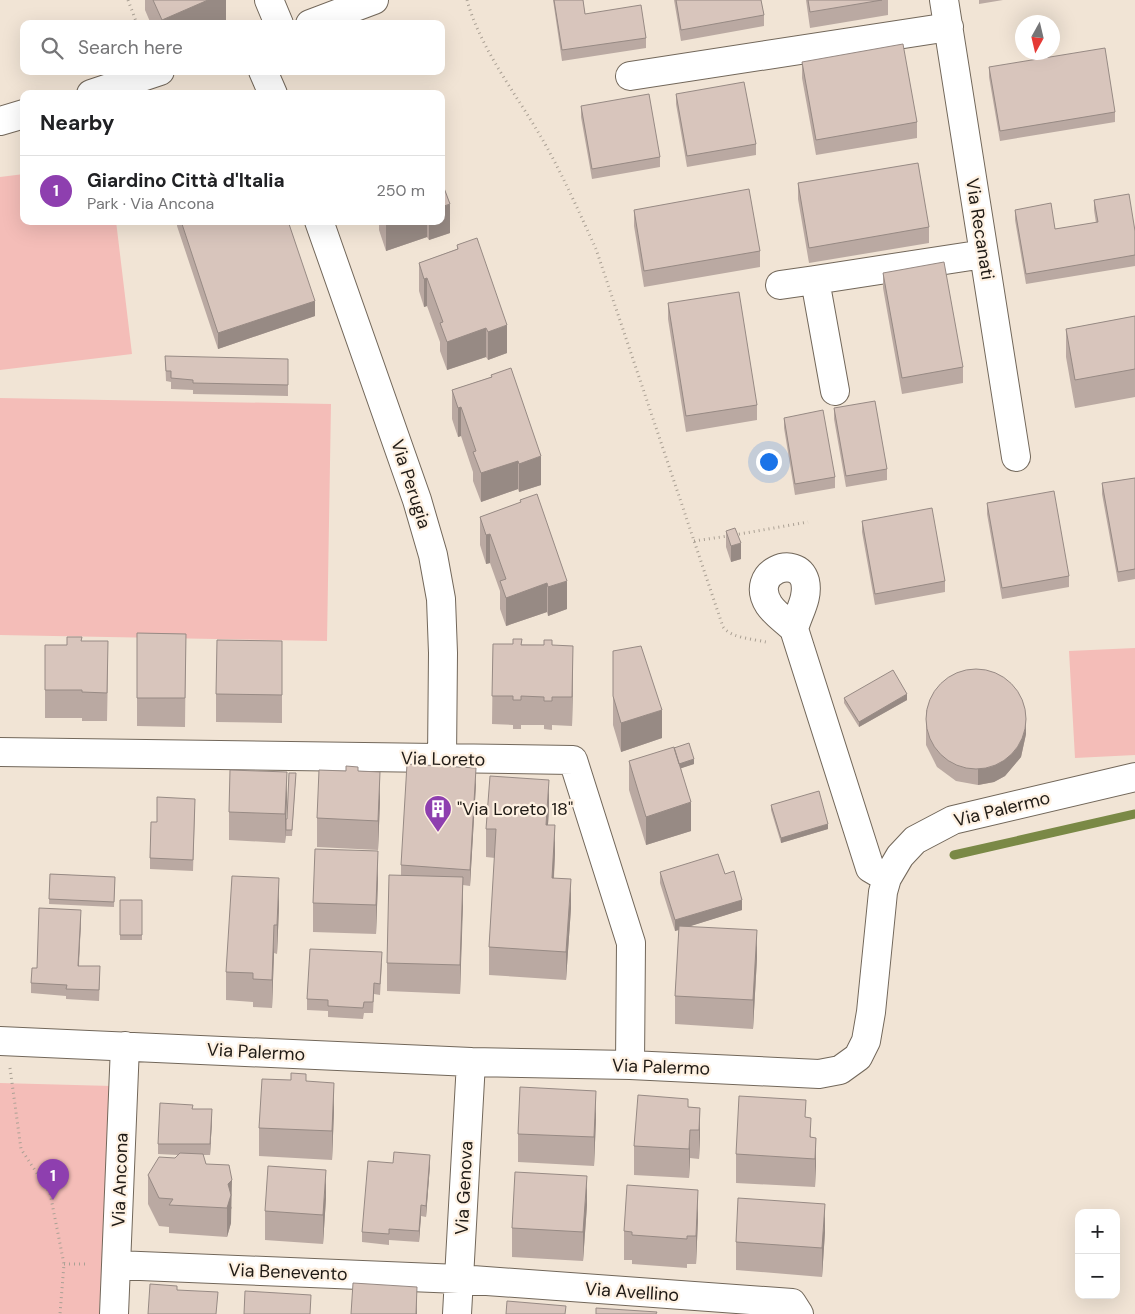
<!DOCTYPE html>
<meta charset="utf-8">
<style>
body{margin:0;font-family:"DM Sans",sans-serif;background:#f2f2f2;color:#202124}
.controls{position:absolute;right:15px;bottom:15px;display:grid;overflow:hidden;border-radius:10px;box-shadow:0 5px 20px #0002}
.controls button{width:45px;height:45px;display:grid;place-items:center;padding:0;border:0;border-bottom:1px solid #e0e0e0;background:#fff;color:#202124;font:25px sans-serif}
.compass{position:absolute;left:1015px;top:15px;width:45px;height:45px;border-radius:50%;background:#fff;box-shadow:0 5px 20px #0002;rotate:188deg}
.you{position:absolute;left:768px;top:461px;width:18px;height:18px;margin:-12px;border:4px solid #fff;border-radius:50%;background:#1a73e8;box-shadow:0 0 0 8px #1a73e833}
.badge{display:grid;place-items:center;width:32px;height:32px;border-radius:50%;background:#8e3faf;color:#fff;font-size:16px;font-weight:700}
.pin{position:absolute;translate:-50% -41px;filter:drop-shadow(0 1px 2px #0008)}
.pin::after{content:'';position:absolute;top:26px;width:18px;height:15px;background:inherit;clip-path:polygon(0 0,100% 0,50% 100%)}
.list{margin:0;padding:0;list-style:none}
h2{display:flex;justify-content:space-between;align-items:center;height:65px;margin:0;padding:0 20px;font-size:21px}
h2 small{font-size:16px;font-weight:400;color:#757577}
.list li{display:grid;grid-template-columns:32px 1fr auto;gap:15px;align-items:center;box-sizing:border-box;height:70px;padding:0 20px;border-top:1px solid #e0e0e0}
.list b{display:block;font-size:19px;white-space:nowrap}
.list p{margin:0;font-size:16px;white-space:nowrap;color:#757577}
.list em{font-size:16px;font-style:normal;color:#757577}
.icon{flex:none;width:28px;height:28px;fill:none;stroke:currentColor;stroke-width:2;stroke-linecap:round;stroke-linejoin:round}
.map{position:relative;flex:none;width:1135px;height:1314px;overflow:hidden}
.search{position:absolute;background:#fff;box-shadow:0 5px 20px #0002;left:20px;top:20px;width:425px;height:55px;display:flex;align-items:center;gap:12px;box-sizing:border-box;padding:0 18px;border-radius:10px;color:#757577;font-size:19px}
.panel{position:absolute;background:#fff;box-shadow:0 5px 20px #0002;left:20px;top:90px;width:425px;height:135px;border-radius:10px}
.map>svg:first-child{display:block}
.green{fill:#f4bdb8}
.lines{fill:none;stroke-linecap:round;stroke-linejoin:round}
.stream{stroke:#7a8946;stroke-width:9}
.minor-casing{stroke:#72675a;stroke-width:30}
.path{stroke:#aaa094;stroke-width:3;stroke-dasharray:1 4;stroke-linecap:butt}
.minor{stroke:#fff;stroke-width:28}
.wall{fill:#baa9a2}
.shaded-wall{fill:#978a84}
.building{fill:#d8c5bc;stroke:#978a84}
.labels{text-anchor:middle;stroke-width:4.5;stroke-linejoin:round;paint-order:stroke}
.street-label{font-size:18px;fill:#1f1a15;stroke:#fef1e2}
.poi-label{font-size:18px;fill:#1f1a15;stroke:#fef1e2;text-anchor:start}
</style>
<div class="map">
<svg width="1135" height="1314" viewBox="0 0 1135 1314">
<rect width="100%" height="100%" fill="#f1e4d5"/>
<path class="green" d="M24,174V221H116L132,354L0,370V177Z
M0,398L331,404L327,641L0,635Z
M1135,648V755L1075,758L1069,651Z
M0,1083L112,1086L99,1314H0Z"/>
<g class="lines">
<path class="stream" d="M954,855L1135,814"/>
<defs>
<path id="minor" d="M269,0L279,24
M944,0L1016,457
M310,24L374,0
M263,71L273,94
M630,76L949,27
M91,94L160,71
M0,121L24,114
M319,221L417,500L433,555L441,599L443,653L442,759
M780,285L815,280
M835,391L815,280L984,254
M794,629C798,613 809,598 805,581C797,553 748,572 769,605C775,614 786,621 794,629L870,868L887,878
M0,752L573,760L631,943L630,1065
M0,1041L471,1062L630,1065L819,1074L840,1070L858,1057L866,1041L871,1012L883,892L887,878L900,856L915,840L953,820L1135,777
M116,1265L459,1279L792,1303L799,1314
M114,1314L125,1046
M457,1314L471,1062"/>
</defs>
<use href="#minor" class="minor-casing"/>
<path class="path" d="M128,0L137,24
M467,0C480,48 516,94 541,137C562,173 579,212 596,249L723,627C731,638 753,639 766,642
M734,535L808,522
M694,541L728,536
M10,1068L21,1149L50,1193L64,1264L60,1314
M64,1264H88"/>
<use href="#minor" class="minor"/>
</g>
<path class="wall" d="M145,0H226V21L219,24H151L145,10Z
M553,0H583L585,14L646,38V48L562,61Z
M674,0H761L764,15V26L681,41Z
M806,0H888V15L810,28Z
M979,0H1003L979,4Z
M802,62L917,122V138L816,155L802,78Z
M989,67L1115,112V122L1000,141L989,77Z
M676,94L756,144V155L687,167L676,104Z
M581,106L660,157V167L592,179L581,117Z
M798,183L929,227V243L809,263L798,199Z
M1094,200L1135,231V266L1026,284L1015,220V210L1055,229L1096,223L1094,210Z
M634,210L760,251V267L644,287L634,226Z
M177,221H288L315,316L218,349L177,226Z
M379,221H441L450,233L429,240L427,237L386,251L379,230Z
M457,245L507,353L488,360L486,357L447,370L440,351V342L427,306L424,307L419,291V263L457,249Z
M883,273L963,367V383L902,394L883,288Z
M668,303L757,405V420L686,432L668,319Z
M1135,316V397L1075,408L1066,357V329Z
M165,356L288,370V396L193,394V390L171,389V382L166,381Z
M491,375L541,485L519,492L518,489L481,502L473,481V472L461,436L458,437L452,419V390L491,377Z
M834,408L887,469V480L846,487L834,419Z
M784,418L835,477V488L795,495L784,428Z
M1135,478V579L1118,582L1102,494V483Z
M520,500L567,609L548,616L547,612L506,626L500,609V591L490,563L486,564L480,545V517L520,503Z
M987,503L1069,576V587L1002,599L987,514Z
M862,521L945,581V592L875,605L862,532Z
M726,531L741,559L731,562L726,547Z
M137,633L186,634L185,727L137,726Z
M82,641L108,669L107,721H82V718H45V645H67Z
M493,644L552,645L573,674L572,726L552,725V730L544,729V725H521V729H513V725L492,724Z
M613,651L662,738L621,752L613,725Z
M282,669V723L216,722V694Z
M844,698L907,700L859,727L844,703Z
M926,710L1026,734L1021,757L1005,776L994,782L978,785L956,781L937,767L926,745Z
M674,748L694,764L681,768L691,831L646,845L629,790V761Z
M358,771L380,801L378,850L317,847V818Z
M296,773L292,836H286V835L285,843L229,840V812L287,800L286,819H287Z
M476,784L470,886L463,885L460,994L387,991V963L401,875V865Z
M771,805L828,829L781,843L771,810Z
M195,809L193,871L150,869V858L157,822Z
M549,809L548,825L555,854L554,878L571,908L566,980L489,975V947L495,858L486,857V829Z
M660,872L725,874L742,910L690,926L757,958L753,1029L675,1024V996L679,930L675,931L660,883Z
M50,874L115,877L114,907L49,904Z
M378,880L376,934L313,932V903Z
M120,900H142V940H120Z
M279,907L277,954L274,953L272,1008L253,1007V1002L226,1000V972Z
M81,921L79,966L100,977L99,1001L66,999V996L31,993V983L37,968Z
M382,963L380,995L374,994L373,1013H364L363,1019L328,1017V1011L307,1010V999Z
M306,1081L334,1111L332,1160L259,1156V1128Z
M688,1107L700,1108V1136L699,1159L690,1158L689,1178L634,1175V1146Z
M193,1109L212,1120L210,1155H203L206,1164L232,1208L231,1209V1223L227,1237L169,1233V1227L159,1226L148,1204V1175L175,1158L178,1155L158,1154V1144Z
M806,1117L811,1137L816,1138L815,1187L736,1183V1154Z
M596,1119L594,1166L518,1162V1134Z
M393,1163L430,1165L426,1217L421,1216L419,1242L389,1240V1245L362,1242V1232Z
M326,1198L323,1244L265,1240V1211Z
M587,1205L583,1261L512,1257V1228Z
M698,1219L696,1264H687V1268L632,1264V1260H624V1231Z
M825,1232L822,1277L736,1270V1242Z"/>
<path class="shaded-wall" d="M208,0H226V21L219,24H162V20Z
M450,204V233L429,240V221H441V207Z
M389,221H427V237L386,251V222Z
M427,278V306L424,307V279Z
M315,301V316L218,349V333Z
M507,325V353L488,360V332Z
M486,328V357L447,370V342Z
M461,407V436L458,437V408Z
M541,456V485L519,492V464Z
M518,461V489L481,502V473Z
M490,534V563L486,564V535Z
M741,543V559L731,562V546Z
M567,581V609L548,616V587Z
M547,583V612L506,626V598Z
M573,646V674L572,726V697Z
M907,694V700L859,727V722Z
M662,710V738L621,752V723Z
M1026,718V734L1021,757L1005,776L994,782L978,785V769Z
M694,759V764L649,779V773Z
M476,768V784L470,886V870Z
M287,772V800L285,843V814Z
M380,772V801L378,850V821Z
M549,780V809L546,853V825Z
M691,802V831L646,845V817Z
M828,824V829L781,843V838Z
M555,825V854L552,907V878Z
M378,851V880L376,934V905Z
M463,877V906L460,994V965Z
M279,878V907L277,954V925Z
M571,879V908L566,980V952Z
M742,900V910L675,931V920Z
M81,910V921L78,977V966Z
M274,925V953L272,1008V980Z
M757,930V958L753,1029V1000Z
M334,1083V1111L332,1160V1131Z
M596,1091V1119L594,1166V1137Z
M700,1108V1136L699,1159V1130Z
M212,1109V1120L210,1155V1144Z
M690,1130V1158L689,1178V1149Z
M816,1138V1166L815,1187V1159Z
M430,1155V1165L426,1217V1206Z
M326,1170V1198L323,1244V1215Z
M587,1176V1205L583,1261V1232Z
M232,1180L231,1223L227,1237V1208L228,1184Z
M698,1190V1219L696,1264V1236Z
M825,1204V1232L822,1277V1248Z
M421,1205V1216L419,1242V1231Z
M417,1287V1314H416Z"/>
<path class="building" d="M153,0H208L162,20Z
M554,0H583L585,14L641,5L646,38L562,50Z
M676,0H761L764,15L681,30Z
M808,0H882L810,12Z
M903,44L917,122L816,140L802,62Z
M1105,48L1115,112L1000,131L989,67Z
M744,82L756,144L687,156L676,94Z
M649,94L660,157L592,169L581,106Z
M918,163L929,227L809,248L798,183Z
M441,180L450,204L441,207Z
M749,189L760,251L644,271L634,210Z
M1129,194L1135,231V255L1026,274L1015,210L1051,203L1055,229L1098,222L1094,200Z
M181,221H288L315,301L218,333Z
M477,238L507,325L488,332L486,328L447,342L440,323L443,322L427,278L424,279L419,263L458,249L457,245Z
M944,262L963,367L902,378L883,273Z
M739,292L757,405L686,416L668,303Z
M1135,316V369L1075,380L1066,329Z
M165,356L288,359V385L193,383V380L171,378V371H166Z
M511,368L541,456L519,464L518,461L481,473L473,452L476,451L461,407L458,408L452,390L492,377L491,375Z
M875,401L887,469L846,476L834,408Z
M823,410L835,477L795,484L784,418Z
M1135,478V569L1118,572L1102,483Z
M1054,491L1069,576L1002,588L987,503Z
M537,494L567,581L548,587L547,583L506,598L500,581L506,579L490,534L486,535L480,517L521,502L520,500Z
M932,508L945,581L875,594L862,521Z
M735,528L741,543L731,546L726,531Z
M137,633L186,634L185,698H137Z
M67,637H82L81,641H108L107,693L82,692V690H45V645H67Z
M513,639H522L521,645H544V640H552V645L573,646L572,697H552V701H544V697L521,696V700H513V696H492L493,644H513Z
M217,640L282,641V695L216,694Z
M641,646L662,710L621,723L613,696V651Z
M926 719a50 50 0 1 1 100 0a50 50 0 1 1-100 0Z
M893,670L907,694L859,722L844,698Z
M689,743L694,759L679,764L674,748Z
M674,747L691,802L646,817L629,761Z
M407,764L476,768L470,870L401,865Z
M346,766L358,767V771L380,772L378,821L317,818L319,770L346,771Z
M230,770L287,772L285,814L229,812Z
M289,773H296L292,830H286V819H287Z
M490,776L549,780L546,825H555L552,878L571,879L566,952L489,947L496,829H486Z
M819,791L828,824L781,838L771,805Z
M157,797L195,799L193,860L150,858L151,822H157Z
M315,849L378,851L376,905L313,903Z
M718,854L725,874L734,871L742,900L675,920L660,872Z
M50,874L115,877L114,902L49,899Z
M389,875L463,877L460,965L387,963Z
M232,876L279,878L277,925H274L272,980L253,979V973L226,972Z
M120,900H142V935H120Z
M39,908L81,910L78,966H100L99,990L66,989L67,985L31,983L32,968H37Z
M679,926L757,930L753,1000L675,996Z
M310,949L382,952L380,984L374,983L373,1002H364L363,1008L328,1006V1000L307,999Z
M291,1073L306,1074V1081L334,1083L332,1131L259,1128L262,1079L291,1080Z
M520,1087L596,1091L594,1137L518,1134Z
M638,1095L688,1099V1107L700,1108L699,1130H690L689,1149L634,1146Z
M739,1096L806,1100L805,1117L811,1118L810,1137L816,1138L815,1159L736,1154Z
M160,1103L193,1105L192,1109H212L210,1144H158Z
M394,1152L430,1155L426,1206L421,1205L419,1231L389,1229V1234L362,1232L368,1161L393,1163Z
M180,1153L203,1154L206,1164L229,1165L232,1180L228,1184L231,1195L227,1208L169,1205L173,1199L159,1198L148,1175L159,1157L175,1158Z
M268,1166L326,1170L323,1215L265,1211Z
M515,1172L587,1176L583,1232L512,1228Z
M627,1185L698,1190L696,1236H687V1239L632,1235V1232L624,1231Z
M738,1198L825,1204L822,1248L736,1242Z
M353,1283L417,1287L416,1314H351Z
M150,1284L177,1286V1290L218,1292L216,1314H148Z
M245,1291L311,1295L310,1314H244Z
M507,1301L566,1306L565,1314H506Z
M596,1308L657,1312L656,1314H596Z"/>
<defs>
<symbol id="building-pin" viewBox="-11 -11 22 30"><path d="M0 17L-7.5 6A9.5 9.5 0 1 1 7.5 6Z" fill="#8e3faf" stroke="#fef1e2"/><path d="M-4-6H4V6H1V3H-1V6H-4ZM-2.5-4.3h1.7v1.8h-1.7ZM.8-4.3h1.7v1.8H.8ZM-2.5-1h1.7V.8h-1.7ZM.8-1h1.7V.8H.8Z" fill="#fff"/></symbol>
</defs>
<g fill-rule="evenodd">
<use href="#building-pin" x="422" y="793" width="32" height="43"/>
</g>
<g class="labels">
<g class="street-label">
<text transform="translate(980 229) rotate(81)" y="6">Via Recanati</text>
<text transform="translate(411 484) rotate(72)" y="6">Via Perugia</text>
<text transform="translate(443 759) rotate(1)" y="6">Via Loreto</text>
<text transform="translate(1002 809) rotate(-14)" y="6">Via Palermo</text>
<text transform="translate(256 1052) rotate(3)" y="6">Via Palermo</text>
<text transform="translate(661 1067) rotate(2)" y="6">Via Palermo</text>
<text transform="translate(120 1180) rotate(-88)" y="6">Via Ancona</text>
<text transform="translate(464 1188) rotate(-87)" y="6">Via Genova</text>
<text transform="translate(288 1272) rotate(2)" y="6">Via Benevento</text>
<text transform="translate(632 1292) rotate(4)" y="6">Via Avellino</text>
</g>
<g class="poi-label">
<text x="457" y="815">"Via Loreto 18"</text>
</g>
</g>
</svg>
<div class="controls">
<button>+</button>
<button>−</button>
</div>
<svg class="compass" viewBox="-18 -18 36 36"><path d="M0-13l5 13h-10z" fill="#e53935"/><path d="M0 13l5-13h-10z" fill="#757577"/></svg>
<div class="you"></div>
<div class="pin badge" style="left:53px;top:1200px">1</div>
<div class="search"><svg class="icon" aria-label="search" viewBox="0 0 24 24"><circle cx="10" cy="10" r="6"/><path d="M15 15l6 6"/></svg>Search here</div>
<section class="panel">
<h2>Nearby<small></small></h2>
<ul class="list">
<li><span class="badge">1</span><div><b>Giardino Città d'Italia</b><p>Park · Via Ancona</p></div><em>250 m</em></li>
</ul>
</section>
</div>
